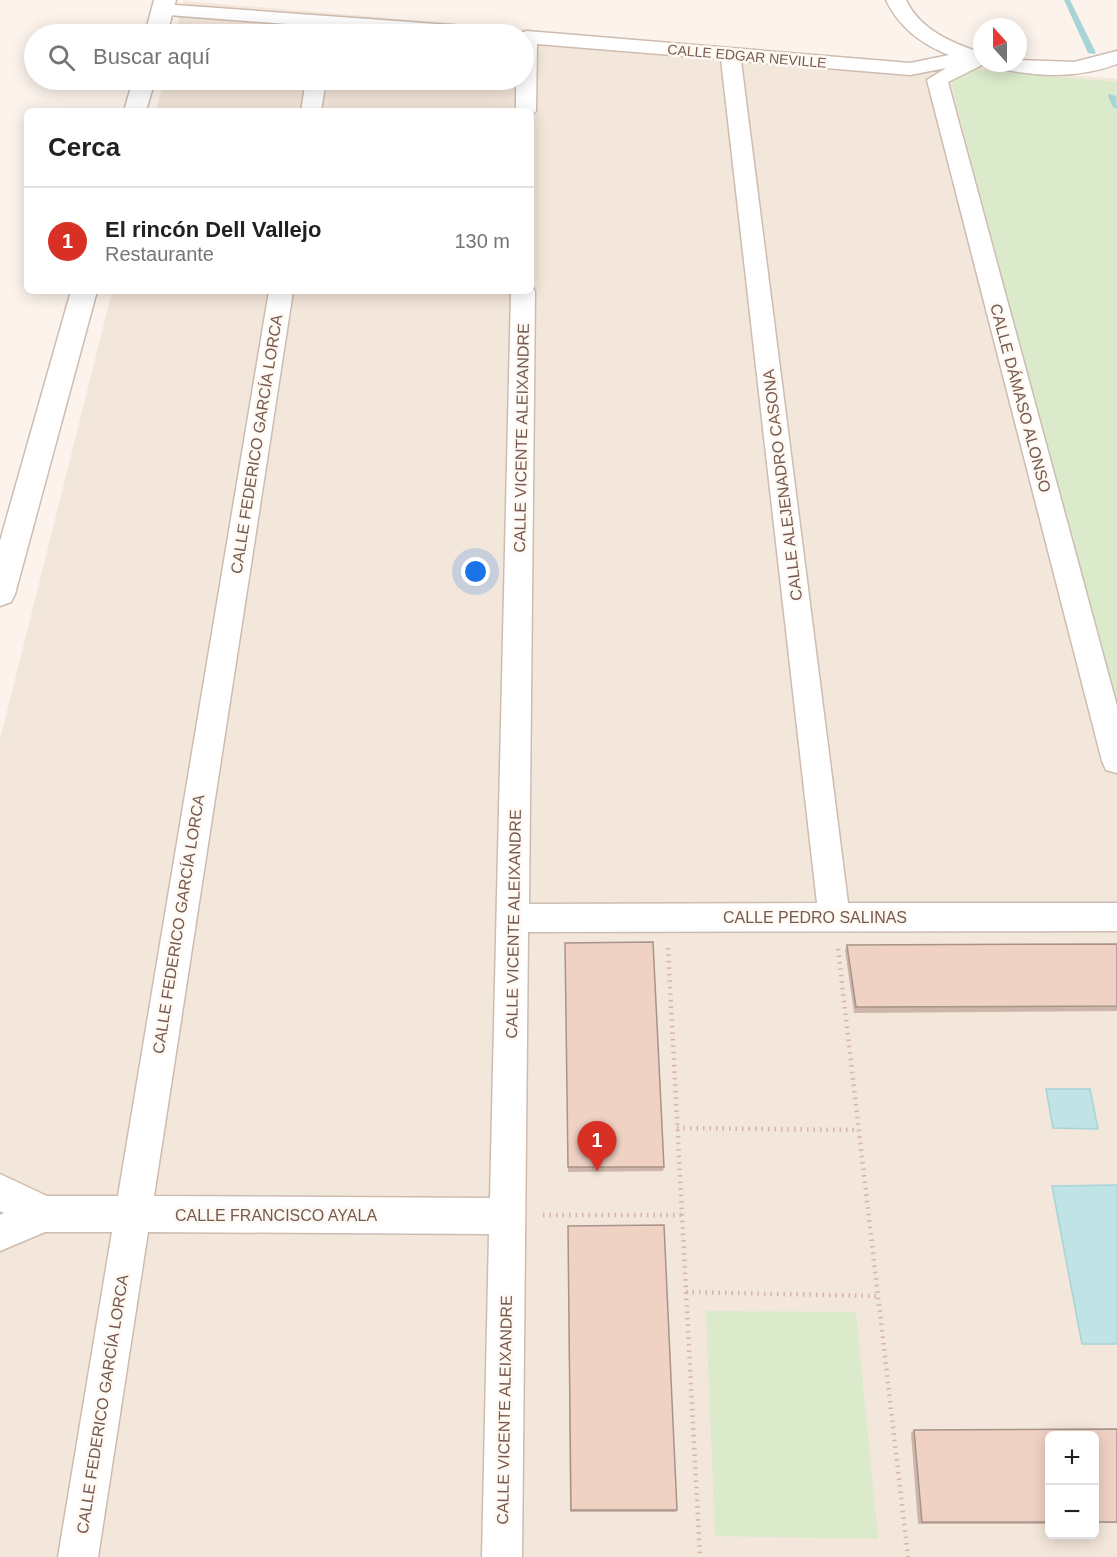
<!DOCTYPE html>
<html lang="es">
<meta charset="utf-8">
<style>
body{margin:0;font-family:Arial,sans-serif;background:#f6f6f6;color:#202124}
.controls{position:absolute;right:18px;bottom:18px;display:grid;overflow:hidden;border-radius:9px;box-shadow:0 3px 15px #0003}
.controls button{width:54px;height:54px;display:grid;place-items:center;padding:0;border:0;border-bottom:2px solid #e0e0e0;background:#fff;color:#202124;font:30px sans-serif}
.compass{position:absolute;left:973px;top:18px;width:54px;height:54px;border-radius:50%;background:#fff;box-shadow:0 3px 15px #0003;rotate:339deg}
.you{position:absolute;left:476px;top:572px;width:21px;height:21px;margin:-15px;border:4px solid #fff;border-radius:50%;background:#1a73e8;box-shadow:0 0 0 9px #1a73e833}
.badge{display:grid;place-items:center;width:39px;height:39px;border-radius:50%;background:#d93025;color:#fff;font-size:20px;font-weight:700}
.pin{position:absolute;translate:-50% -50px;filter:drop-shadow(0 2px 3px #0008)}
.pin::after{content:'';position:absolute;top:32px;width:21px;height:18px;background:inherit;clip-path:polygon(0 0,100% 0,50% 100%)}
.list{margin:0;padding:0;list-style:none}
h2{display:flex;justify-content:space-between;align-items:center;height:78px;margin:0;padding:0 24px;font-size:26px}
h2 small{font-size:20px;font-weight:400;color:#757577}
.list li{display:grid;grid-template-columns:39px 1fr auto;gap:18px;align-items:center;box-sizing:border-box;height:108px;padding:0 24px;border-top:2px solid #e0e0e0}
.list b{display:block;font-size:22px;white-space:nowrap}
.list p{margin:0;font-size:20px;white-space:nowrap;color:#757577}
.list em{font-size:20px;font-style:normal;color:#757577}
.icon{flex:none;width:33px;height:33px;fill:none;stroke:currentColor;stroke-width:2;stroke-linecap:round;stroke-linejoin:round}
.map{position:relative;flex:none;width:1117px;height:1557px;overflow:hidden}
.search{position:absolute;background:#fff;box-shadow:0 3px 15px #0003;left:24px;top:24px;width:510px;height:66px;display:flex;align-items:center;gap:15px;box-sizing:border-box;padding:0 21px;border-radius:33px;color:#757577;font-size:22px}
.panel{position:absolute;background:#fff;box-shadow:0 3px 15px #0003;left:24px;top:108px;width:510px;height:186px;border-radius:9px}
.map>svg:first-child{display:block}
.residential{fill:#f3e6da;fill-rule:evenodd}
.green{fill:#daeaca}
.water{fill:#c0e3e6;stroke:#a7d4d7;stroke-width:1.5}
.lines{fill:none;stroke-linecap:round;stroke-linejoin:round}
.stream{fill:#a7d4d7;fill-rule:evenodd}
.minor-casing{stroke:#cebcb1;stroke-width:3}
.tertiary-casing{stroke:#cebcb1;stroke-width:3}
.path{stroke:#d6b5a7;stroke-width:4.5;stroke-dasharray:1.5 5;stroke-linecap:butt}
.minor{fill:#fff;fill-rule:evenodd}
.tertiary{fill:#fff;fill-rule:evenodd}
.wall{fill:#ceb5a9}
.building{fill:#f0d2c4;stroke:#a89389;stroke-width:1.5}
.labels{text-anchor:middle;stroke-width:5;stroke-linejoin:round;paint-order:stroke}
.far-street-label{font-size:14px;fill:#775a4f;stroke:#fef9f2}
.street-label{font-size:16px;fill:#775a4f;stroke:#fef9f2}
</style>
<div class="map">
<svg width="1117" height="1557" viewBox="0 0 1117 1557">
<rect width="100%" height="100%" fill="#fcf4ec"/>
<path class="residential" d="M184,1L1117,79V1557H0V739L112,291H531V111H156L164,80H524V34H175ZM1050,1436H1094V1534H1050Z"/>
<path class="green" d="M947,67L1117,82V721Z
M706,1311L856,1312L878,1539L715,1536Z"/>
<path class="water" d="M1046,1089H1090L1098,1129L1053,1128Z
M1117,1185V1344H1082L1052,1186Z"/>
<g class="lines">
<path class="stream" d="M1064,0H1070L1096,53L1094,54L1088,53Z
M1109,94L1116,96L1117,109L1113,107L1108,96Z"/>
<defs>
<path id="minor" d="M886,0H906C920,30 952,43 982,53V63H986L948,82L1117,706V773L1106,770L1102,761L927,80L946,68L910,75L741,61L848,903H1117V931L528,932L522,1557H482L489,1234L148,1232L98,1557H58L112,1232H45L0,1251V1215L4,1213L0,1211V1174L47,1196H118L269,291H293L154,1196L490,1198L511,291H531V286L535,291L529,904L817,903L721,59L537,44L536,111L531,116V111H516V80H524V34H516L527,31L910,63L949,55C921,44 899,27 886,0Z
M162,4L492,28L499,30L502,34H417L155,14L152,10L155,6Z
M1117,51V64C1078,79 1033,77 993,67L990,63H1018V60L1074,62Z
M306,80H326L321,111H301Z"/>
<path id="tertiary" d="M154,0H176L167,34H145Z
M133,80H155L146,111H124Z
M71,291H97L15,594L11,602L0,606V541Z"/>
</defs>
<use href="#minor" class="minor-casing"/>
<use href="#tertiary" class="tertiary-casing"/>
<path class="path" d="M668,948L700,1557
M838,949L908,1557
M677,1128L859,1130
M543,1215H682
M686,1292L877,1296"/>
<use href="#minor" class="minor"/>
<use href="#tertiary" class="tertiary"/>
</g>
<path class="wall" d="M565,943L664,1167L663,1171L568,1172Z
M1117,944V1011L854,1013L845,950L847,945Z
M568,1226L677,1510L676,1512H570Z
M1117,1429V1523H1095V1436H1050V1524H918L911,1433L914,1430Z"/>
<path class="building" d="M653,942L664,1167H568L565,943Z
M1117,944V1006L856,1007L847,945Z
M664,1225L677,1510H571L568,1226Z
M1117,1429V1522H1095V1436H1050V1522H922L914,1430Z"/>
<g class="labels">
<g class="far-street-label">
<text transform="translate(747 56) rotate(5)" y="5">CALLE EDGAR NEVILLE</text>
</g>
<g class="street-label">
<text transform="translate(1021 398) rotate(75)" y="6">CALLE DÁMASO ALONSO</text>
<text transform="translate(521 438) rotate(-89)" y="6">CALLE VICENTE ALEIXANDRE</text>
<text transform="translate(256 444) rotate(-81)" y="6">CALLE FEDERICO GARCÍA LORCA</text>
<text transform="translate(782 485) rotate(-97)" y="6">CALLE ALEJENADRO CASONA</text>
<text x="815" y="923">CALLE PEDRO SALINAS</text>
<text transform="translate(178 924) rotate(-81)" y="6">CALLE FEDERICO GARCÍA LORCA</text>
<text transform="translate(513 924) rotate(-89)" y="6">CALLE VICENTE ALEIXANDRE</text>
<text x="276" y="1221">CALLE FRANCISCO AYALA</text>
<text transform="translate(102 1404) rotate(-81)" y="6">CALLE FEDERICO GARCÍA LORCA</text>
<text transform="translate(504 1410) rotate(-89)" y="6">CALLE VICENTE ALEIXANDRE</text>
</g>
</g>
</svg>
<div class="controls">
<button>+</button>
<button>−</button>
</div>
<svg class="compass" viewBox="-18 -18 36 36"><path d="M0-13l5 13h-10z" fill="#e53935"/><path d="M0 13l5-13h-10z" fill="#757577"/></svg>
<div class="you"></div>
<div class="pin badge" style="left:597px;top:1171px">1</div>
<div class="search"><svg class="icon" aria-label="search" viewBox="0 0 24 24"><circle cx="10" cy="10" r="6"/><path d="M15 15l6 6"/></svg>Buscar aquí</div>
<section class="panel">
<h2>Cerca<small></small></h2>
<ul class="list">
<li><span class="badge">1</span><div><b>El rincón Dell Vallejo</b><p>Restaurante</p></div><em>130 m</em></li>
</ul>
</section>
</div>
